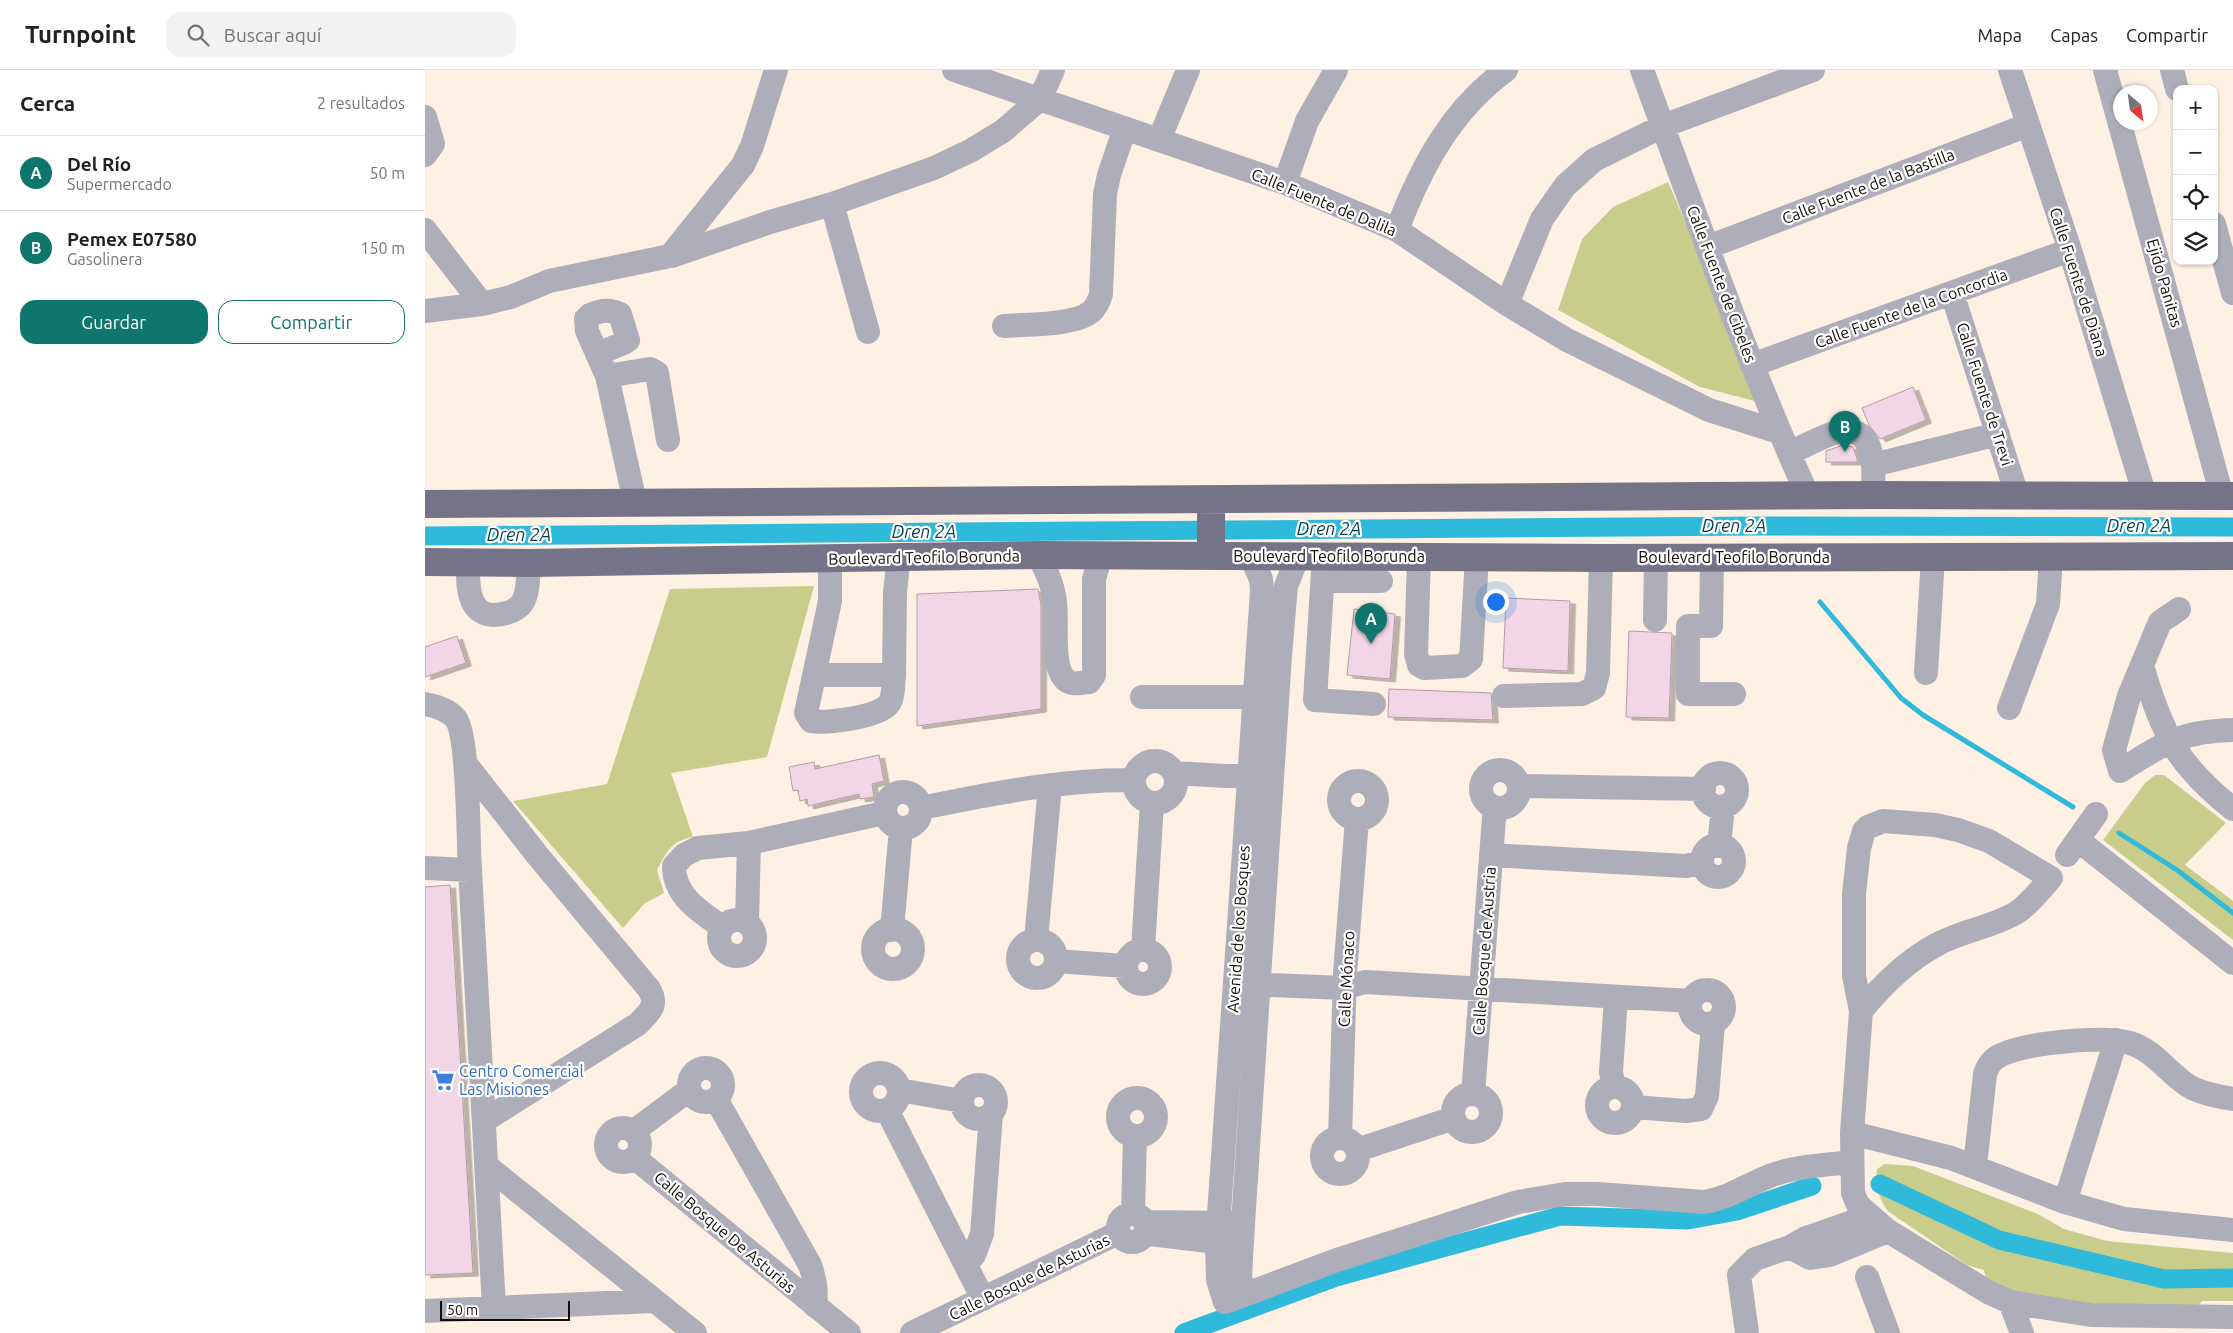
<!DOCTYPE html>
<html lang="es">
<meta charset="utf-8">
<style>
body{margin:0;font-family:Ubuntu,sans-serif;background:#f2f2f2;color:#202124}
.controls{position:absolute;right:15px;top:15px;display:grid;overflow:hidden;border-radius:10px;box-shadow:0 1px 4px #0004}
.controls button{width:45px;height:45px;display:grid;place-items:center;padding:0;border:0;border-bottom:1px solid #e0e0e0;background:#fff;color:#202124;font:25px sans-serif}
.compass{position:absolute;left:1688px;top:15px;width:45px;height:45px;border-radius:50%;background:#fff;box-shadow:0 1px 4px #0004;rotate:151deg}
.scale{position:absolute;left:15px;bottom:12px;width:130px;box-sizing:border-box;padding-left:5px;border:2px solid #140d06;border-top:0;font-size:14px;line-height:18px;white-space:nowrap;color:#140d06;-webkit-text-stroke:4px #fff;paint-order:stroke}
.you{position:absolute;left:1070px;top:531px;width:18px;height:18px;margin:-12px;border:4px solid #fff;border-radius:50%;background:#1a73e8;box-shadow:0 0 0 8px #1a73e833}
.badge{display:grid;place-items:center;width:32px;height:32px;border-radius:50%;background:#0f766e;color:#fff;font-size:16px;font-weight:700}
.pin{position:absolute;translate:-50% -41px;filter:drop-shadow(0 1px 2px #0008)}
.pin::after{content:'';position:absolute;top:26px;width:18px;height:15px;background:inherit;clip-path:polygon(0 0,100% 0,50% 100%)}
.list{margin:0;padding:0;list-style:none}
h2{display:flex;justify-content:space-between;align-items:center;height:65px;margin:0;padding:0 20px;font-size:21px}
h2 small{font-size:16px;font-weight:400;color:#757577}
.list li{display:grid;grid-template-columns:32px 1fr auto;gap:15px;align-items:center;box-sizing:border-box;height:75px;padding:0 20px;border-top:1px solid #e0e0e0}
.list b{display:block;font-size:19px;white-space:nowrap}
.list p{margin:0;font-size:16px;white-space:nowrap;color:#757577}
.list em{font-size:16px;font-style:normal;color:#757577}
.actions{display:flex;gap:10px;padding:15px 20px}
.actions a{flex:1;padding:11px 0;border:1px solid #0f766e;border-radius:15px;text-align:center;font-size:18px;color:#0f766e}
.actions .main{background:#0f766e;color:#fff}
.icon{flex:none;width:28px;height:28px;fill:none;stroke:currentColor;stroke-width:2;stroke-linecap:round;stroke-linejoin:round}
.map{position:relative;flex:none;width:1808px;height:1263px;overflow:hidden}
header{display:flex;align-items:center;gap:30px;box-sizing:border-box;height:70px;padding:0 25px;background:#fff;border-bottom:1px solid #e0e0e0}
header strong{font-size:24px}
nav{display:flex;gap:28px;margin-inline-start:auto;font-size:18px}
.search{width:350px;height:45px;background:#f2f2f2;display:flex;align-items:center;gap:12px;box-sizing:border-box;padding:0 18px;border-radius:15px;color:#757577;font-size:19px}
main{display:flex}
aside{flex:1;background:#fff}
.map>svg:first-child{display:block}
.green{fill:#c9cd8b}
.lines{fill:none;stroke-linecap:round;stroke-linejoin:round}
.stream{stroke:#2fb9da;stroke-width:5}
.canal{stroke:#2fb9da;stroke-width:19}
.building{fill:#f2d6e6;stroke:#b59aaa;filter:url(#shadow)}
.minor{stroke:#aeaeba;stroke-width:24}
.major{stroke:#757388;stroke-width:28}
.labels{text-anchor:middle;stroke-width:4.5;stroke-linejoin:round;paint-order:stroke}
.street-label{font-size:16px;fill:#140d06;stroke:#fff}
.shop-label{font-size:16px;fill:#366cbe;stroke:#fff;text-anchor:start}
.water-label{font-size:18px;font-style:italic;fill:#023f4d;stroke:#fff}
</style>
<header>
<strong>Turnpoint</strong>
<div class="search"><svg class="icon" aria-label="search" viewBox="0 0 24 24"><circle cx="10" cy="10" r="6"/><path d="M15 15l6 6"/></svg>Buscar aquí</div>
<nav><a>Mapa</a><a>Capas</a><a>Compartir</a></nav>
</header>
<main>
<aside>
<h2>Cerca<small>2 resultados</small></h2>
<ul class="list">
<li><span class="badge">A</span><div><b>Del Río</b><p>Supermercado</p></div><em>50 m</em></li>
<li><span class="badge">B</span><div><b>Pemex E07580</b><p>Gasolinera</p></div><em>150 m</em></li>
</ul>
<div class="actions"><a class="main">Guardar</a><a>Compartir</a></div>
</aside>
<div class="map">
<svg width="1808" height="1263" viewBox="0 0 1808 1263">
<defs>
<filter id="shadow"><feDropShadow dx="5.5" dy="3" stdDeviation="0" flood-color="#0004"/></filter>
</defs>
<rect width="100%" height="100%" fill="#fef1e4"/>
<path class="green" d="M1243,112L1338,333L1275,317L1133,240L1157,169L1188,137Z
M389,516L342,687L246,703L268,767C246,771 242,781 232,800L239,823L219,834L198,858L88,731L182,714L245,519Z
M1730,705H1739L1801,753L1760,795L1808,831V870L1678,770L1720,713Z
M1460,1094L1488,1096L1613,1144L1639,1159L1682,1171L1808,1183V1231H1777L1771,1238L1652,1233L1604,1226L1562,1212L1559,1200L1542,1195L1464,1142C1454,1130 1449,1114 1452,1099Z"/>
<g class="lines">
<path class="stream" d="M1395,532L1476,628L1498,645L1648,737
M1694,763L1752,800L1808,843"/>
<path class="canal" d="M0,466L1337,456L1808,457
M1455,1114L1574,1170L1739,1209L1808,1208
M759,1263L911,1207L1135,1146L1263,1150L1312,1141L1387,1116"/>
</g>
<path class="building" d="M1488,317L1501,350L1455,369L1444,355L1437,338Z
M1418,375L1428,377L1433,392H1401V381Z
M613,519L616,535V639L492,656V524Z
M1081,528L1145,531L1143,601L1078,598Z
M929,539L970,544L965,609L922,605Z
M1204,561L1247,563L1244,648L1201,647Z
M32,566L41,593L0,607V577Z
M964,619L1066,623L1068,650L963,647Z
M454,685L459,711L447,714L449,727L435,729L434,724L383,736L382,729L375,731L373,720L368,721L364,697L389,692L390,699Z
M25,815L48,1203L0,1205V817Z"/>
<g class="lines">
<path class="minor" d="M529,0L860,113L972,160L1082,234L1142,270L1284,340L1354,362
M1217,0C1270,143 1320,287 1383,426
M1585,0L1645,180L1720,426
M1680,0L1797,426
M1747,0L1752,19
M0,47L8,74L0,85
M734,70L763,0
M860,113L882,51L911,0
M1789,154L1808,223
M0,160L57,234
M972,160C996,97 1026,40 1081,0
M1283,177L1603,55
M247,186L345,152L407,134
M1527,223L1592,425
M1082,234L1117,149L1140,116L1169,90L1238,56L1388,0
M0,241L57,234L86,227L124,211L245,186L318,95L327,76L351,0
M579,256C601,254 650,256 667,241C672,236 674,231 676,224L680,124L684,105L700,58
M443,262L407,134L509,98L545,81L578,61L615,29L628,0
M172,284L199,273L203,270L195,244C185,239 175,240 165,245L161,249L162,261L182,306L210,432
M1327,295L1645,180
M182,306L225,299L232,303L243,370
M1364,383C1397,369 1442,336 1448,395
M1449,425L1448,395L1573,364
M613,485C621,500 628,514 630,532C633,551 626,594 639,608C645,616 656,613 664,612L669,605V509L676,485
M899,485L890,630L949,634
M826,487L836,509L837,521L792,1173L793,1210L800,1232L909,1191L1093,1132L1140,1124H1173L1279,1132C1304,1128 1324,1114 1347,1105C1373,1096 1400,1095 1427,1092
M994,487L991,584L994,595L999,598L1037,596L1046,589L1052,487
M1287,487L1286,556H1263V624H1309
M43,492C43,504 42,523 49,534C53,541 61,545 68,545C105,543 102,523 104,493
M899,511H956
M1754,539L1735,552L1704,626L1689,680L1695,701C1738,674 1755,661 1808,660
M1230,550L1231,487
M1717,596C1738,664 1751,694 1808,739
M1501,603L1508,487
M389,605H469C468,613 469,625 465,632C458,647 401,654 386,651L381,643L405,531V489
M469,605L470,522L474,486
M1079,626L1157,624L1169,618L1173,603L1176,488
M717,627H829
M0,634C11,636 24,640 31,649C44,667 43,772 45,800
M1584,638L1623,534L1626,486
M709 712a21 21 0 1 1 42 0a21 21 0 1 1-42 0Z
M40,693L113,786L224,919C234,936 224,942 213,954L60,1050
M1056 719a19 19 0 1 1 38 0a19 19 0 1 1-38 0Z
M750,703L800,706L839,704
M1278 720a17 17 0 1 1 34 0a17 17 0 1 1-34 0Z
M914 730a19 19 0 1 1 38 0a19 19 0 1 1-38 0Z
M1094,716L1279,719
M460 740a18 18 0 1 1 36 0a18 18 0 1 1-36 0Z
M496,738C566,724 637,709 709,710
M1653,770L1808,893
M1277 791a16 16 0 1 1 32 0a16 16 0 1 1-32 0Z
M1294,776L1298,736
M1066,785L1261,796L1277,792
M1642,785L1671,744
M0,798L45,800L69,1238L0,1241
M294 868a18 18 0 1 1 36 0a18 18 0 1 1-36 0Z
M322,851L324,773
M297,857C274,841 249,826 249,796L259,785L273,778L324,773L459,743
M448 879a20 20 0 1 1 40 0a20 20 0 1 1-40 0Z
M467,860L476,758
M611,870L625,715
M593 889a19 19 0 1 1 38 0a19 19 0 1 1-38 0Z
M718,879L727,733
M701 897a17 17 0 1 1 34 0a17 17 0 1 1-34 0Z
M631,891L700,896
M819,914L919,918L940,912L1266,931
M1265 937a17 17 0 1 1 34 0a17 17 0 1 1-34 0Z
M1436,941C1458,914 1482,890 1513,874C1537,861 1567,857 1591,843C1605,834 1615,820 1626,808L1564,771L1533,760L1510,755L1458,751L1443,757L1439,761L1434,778L1429,824V906L1436,941L1427,1063L1428,1123L1433,1135L1463,1161L1563,1222L1585,1232L1666,1245L1808,1247
M264 1015a17 17 0 1 1 34 0a17 17 0 1 1-34 0Z
M436 1022a19 19 0 1 1 38 0a19 19 0 1 1-38 0Z
M537 1032a17 17 0 1 1 34 0a17 17 0 1 1-34 0Z
M1189,1017L1186,1002L1191,927
M1172 1035a18 18 0 1 1 36 0a18 18 0 1 1-36 0Z
M474,1020L537,1031
M1028 1043a19 19 0 1 1 38 0a19 19 0 1 1-38 0Z
M1048,1024L1069,748L1074,739
M693 1047a19 19 0 1 1 38 0a19 19 0 1 1-38 0Z
M291,1029L385,1195C390,1210 392,1220 390,1236
M1208,1037L1261,1041L1276,1039L1282,1026L1288,954
M462,1040L558,1229
M181 1075a17 17 0 1 1 34 0a17 17 0 1 1-34 0Z
M209,1061L264,1020
M1427,1063L1526,1088L1640,1132L1699,1149L1808,1160
M915,1068L920,903L932,749
M897 1086a18 18 0 1 1 36 0a18 18 0 1 1-36 0Z
M932,1080L1029,1048
M210,1088L424,1263
M1550,1096L1560,1004C1563,995 1567,989 1576,985C1600,973 1680,965 1705,973C1731,981 1745,1006 1767,1018C1780,1024 1795,1027 1808,1029
M63,1097L270,1263
M1640,1132L1691,970
M693 1158a14 14 0 1 1 28 0a14 14 0 1 1-28 0Z
M708,1144L710,1066
M720,1152L809,1153
M725,1164L808,1174
M1365,1177L1385,1188L1405,1185L1463,1161
M541,1194L549,1185L557,1164L566,1044
M1442,1207L1463,1263
M819,1224L815,1207L818,1154L855,586L861,516L873,486
M1585,1232L1597,1263
M69,1238L228,1231
M487,1263L693,1163
M1322,1263L1314,1205L1330,1189L1365,1177L1381,1168L1444,1146"/>
<path class="major" d="M0,434L1449,425L1808,426
M786,485V430
M0,492L104,493L613,485L1176,488L1808,486"/>
</g>
<defs>
<symbol id="supermarket-bare" viewBox="-9 -9 18 18"><path d="M-6-5.5h2.5l.6 2H6L4.5 2H-2.5L-4.4-4H-6ZM-1.5 3.2a1.3 1.3 0 1 0 .1 0ZM3 3.2a1.3 1.3 0 1 0 .1 0Z" fill="#3f7fe0" stroke="#fff" stroke-width="2.5" paint-order="stroke"/></symbol>
</defs>
<g fill-rule="evenodd">
<use href="#supermarket-bare" x="2" y="994" width="32" height="32"/>
</g>
<g class="labels">
<g class="street-label">
<text transform="translate(1443 116) rotate(-21)" y="6">Calle Fuente de la Bastilla</text>
<text transform="translate(899 132) rotate(22)" y="6">Calle Fuente de Dalila</text>
<text transform="translate(1654 212) rotate(72)" y="6">Calle Fuente de Diana</text>
<text transform="translate(1740 213) rotate(74)" y="6">Ejido Panitas</text>
<text transform="translate(1297 214) rotate(69)" y="6">Calle Fuente de Cibeles</text>
<text transform="translate(1486 238) rotate(-20)" y="6">Calle Fuente de la Concordia</text>
<text transform="translate(1560 324) rotate(72)" y="6">Calle Fuente de Trevi</text>
<text x="904" y="492">Boulevard Teofilo Borunda</text>
<text transform="translate(499 487) rotate(-1)" y="6">Boulevard Teofilo Borunda</text>
<text x="1309" y="493">Boulevard Teofilo Borunda</text>
<text transform="translate(813 859) rotate(-86)" y="6">Avenida de los Bosques</text>
<text transform="translate(1059 881) rotate(-86)" y="6">Calle Bosque de Austria</text>
<text transform="translate(921 909) rotate(-87)" y="6">Calle Mónaco</text>
<text transform="translate(300 1162) rotate(40)" y="6">Calle Bosque De Asturias</text>
<text transform="translate(604 1207) rotate(-26)" y="6">Calle Bosque de Asturias</text>
</g>
<g class="shop-label">
<text x="34" y="1007">Centro Comercial<tspan x="34" dy="18">Las Misiones</tspan></text>
</g>
<g class="water-label">
<text x="1309" y="462">Dren 2A</text>
<text x="1714" y="462">Dren 2A</text>
<text x="904" y="465">Dren 2A</text>
<text x="499" y="468">Dren 2A</text>
<text x="94" y="471">Dren 2A</text>
</g>
</g>
</svg>
<div class="controls">
<button>+</button>
<button>−</button>
<button><svg class="icon" aria-label="locate" viewBox="0 0 24 24"><circle cx="12" cy="12" r="6"/><path d="M12 2v4M12 18v4M2 12h4M18 12h4"/></svg></button>
<button><svg class="icon" aria-label="layers" viewBox="0 0 24 24"><path d="M12 4l9 5-9 5-9-5zM3 14l9 5 9-5"/></svg></button>
</div>
<svg class="compass" viewBox="-18 -18 36 36"><path d="M0-13l5 13h-10z" fill="#e53935"/><path d="M0 13l5-13h-10z" fill="#757577"/></svg>
<div class="scale">50 m</div>
<div class="you"></div>
<div class="pin badge" style="left:946px;top:574px">A</div>
<div class="pin badge" style="left:1420px;top:382px">B</div>
</div>
</main>
